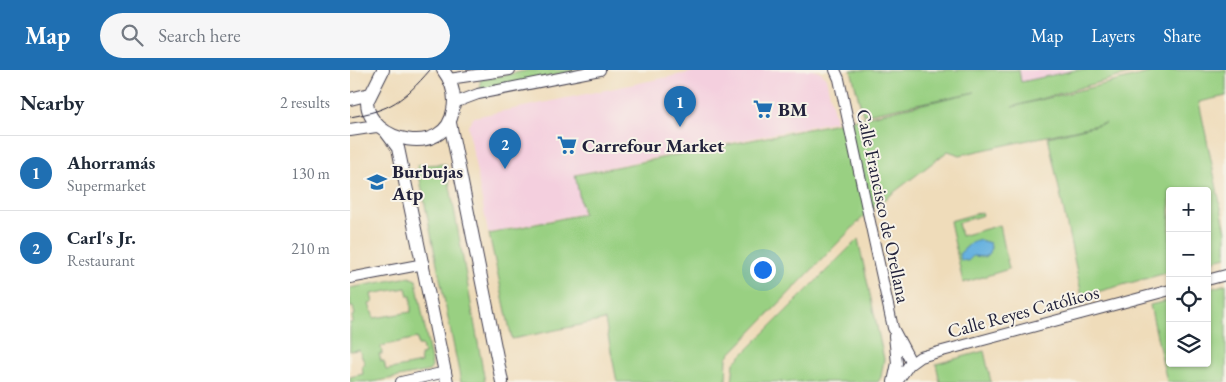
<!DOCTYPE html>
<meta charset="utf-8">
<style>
body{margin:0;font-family:"EB Garamond",serif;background:#f6f6f7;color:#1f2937}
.controls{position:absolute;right:15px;bottom:15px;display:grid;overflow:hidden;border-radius:5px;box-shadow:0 1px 4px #0004}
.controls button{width:45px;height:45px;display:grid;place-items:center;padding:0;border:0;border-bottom:1px solid #e0e1e3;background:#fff;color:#1f2937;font:25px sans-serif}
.you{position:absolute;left:412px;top:199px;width:18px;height:18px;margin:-12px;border:4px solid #fff;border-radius:50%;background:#1a73e8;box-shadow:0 0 0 8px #1a73e833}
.badge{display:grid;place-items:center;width:32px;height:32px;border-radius:50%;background:#1f6fb2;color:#fff;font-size:16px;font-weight:700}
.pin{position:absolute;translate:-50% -41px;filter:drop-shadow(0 1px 2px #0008)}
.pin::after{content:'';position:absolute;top:26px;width:18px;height:15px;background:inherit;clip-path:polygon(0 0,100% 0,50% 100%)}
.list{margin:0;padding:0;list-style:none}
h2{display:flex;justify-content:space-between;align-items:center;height:65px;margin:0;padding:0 20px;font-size:21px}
h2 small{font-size:16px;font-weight:400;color:#747a83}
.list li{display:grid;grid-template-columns:32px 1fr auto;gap:15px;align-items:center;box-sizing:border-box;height:75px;padding:0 20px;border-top:1px solid #e0e1e3}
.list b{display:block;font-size:19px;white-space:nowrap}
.list p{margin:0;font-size:16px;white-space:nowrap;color:#747a83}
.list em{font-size:16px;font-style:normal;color:#747a83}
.icon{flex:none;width:28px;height:28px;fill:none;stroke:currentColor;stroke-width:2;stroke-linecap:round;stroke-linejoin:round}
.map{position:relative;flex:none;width:876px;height:312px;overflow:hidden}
header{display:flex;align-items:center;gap:30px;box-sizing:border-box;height:70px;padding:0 25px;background:#1f6fb2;color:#fff}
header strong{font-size:24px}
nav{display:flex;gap:28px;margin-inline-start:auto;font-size:18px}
.search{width:350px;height:45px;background:#f6f6f7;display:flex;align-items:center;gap:12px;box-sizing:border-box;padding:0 18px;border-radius:28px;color:#747a83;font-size:19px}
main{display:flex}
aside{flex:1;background:#fff}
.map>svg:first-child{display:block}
.built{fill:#f4cfde}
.green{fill:#99d082;stroke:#5e795e;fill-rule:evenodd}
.water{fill:#66b1df;stroke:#446a8d}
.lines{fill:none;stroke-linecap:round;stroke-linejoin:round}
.minor-casing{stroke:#413e4e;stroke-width:12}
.tertiary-casing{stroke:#413e4e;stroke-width:14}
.minor{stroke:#fff;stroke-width:10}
.tertiary{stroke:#fff;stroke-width:12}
.tram{stroke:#22223b;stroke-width:1}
.labels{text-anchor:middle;stroke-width:4;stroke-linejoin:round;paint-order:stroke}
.poi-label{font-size:19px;font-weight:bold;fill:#22223b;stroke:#f7f3e8;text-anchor:start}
.street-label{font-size:19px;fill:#22223b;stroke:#f7f3e8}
</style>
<header>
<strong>Map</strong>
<div class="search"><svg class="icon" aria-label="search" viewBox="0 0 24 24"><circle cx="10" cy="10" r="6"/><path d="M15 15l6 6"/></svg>Search here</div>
<nav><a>Map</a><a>Layers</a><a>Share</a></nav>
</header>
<main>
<aside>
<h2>Nearby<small>2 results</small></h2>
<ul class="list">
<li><span class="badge">1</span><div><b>Ahorramás</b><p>Supermarket</p></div><em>130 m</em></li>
<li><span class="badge">2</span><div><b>Carl's Jr.</b><p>Restaurant</p></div><em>210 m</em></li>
</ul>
</aside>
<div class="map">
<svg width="876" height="312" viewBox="0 0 876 312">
<rect width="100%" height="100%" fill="#f7f3e8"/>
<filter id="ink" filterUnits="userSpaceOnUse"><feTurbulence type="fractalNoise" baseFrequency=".02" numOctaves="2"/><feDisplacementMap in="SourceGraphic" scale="10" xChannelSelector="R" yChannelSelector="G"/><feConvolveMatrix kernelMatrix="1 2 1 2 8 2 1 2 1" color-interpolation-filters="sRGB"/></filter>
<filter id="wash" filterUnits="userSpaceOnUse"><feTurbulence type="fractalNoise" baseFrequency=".0096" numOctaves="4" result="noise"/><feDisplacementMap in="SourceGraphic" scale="20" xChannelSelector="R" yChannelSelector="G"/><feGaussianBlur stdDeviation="1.12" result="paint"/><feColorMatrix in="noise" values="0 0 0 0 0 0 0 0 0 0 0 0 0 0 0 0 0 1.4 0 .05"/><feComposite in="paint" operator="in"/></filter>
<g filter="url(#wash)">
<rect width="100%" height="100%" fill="#efdcba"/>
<path class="built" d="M352,0H461L471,2L476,8L486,51L225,104L232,143L138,163L118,56L124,47Z
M669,0H726L671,12Z"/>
<path class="green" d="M180,0H232L131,20L130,10Z
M501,0H669L671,12L726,0H793L662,37L811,0H876V26L849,32L876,162V187L857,192V121H820V202L732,226L698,67L756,53L610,85L598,81L518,142L377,287L376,312H267L255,250L162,269L139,164L233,144L225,105L498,51L625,22L513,45Z
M96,94L135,312H111L67,95Z
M632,142L633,145L608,153L611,166L650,155L659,199L613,213L600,151Z
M508,169L534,289L531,307L528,312H382L384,293Z
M59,207L66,210L67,215L82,297L79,301L23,312H0V307L13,304L12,295L15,294L9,280L0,281V253L3,252L2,246L5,245L3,237H0V218ZM56,218L58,226H61V242L24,248L19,234L23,233L21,224ZM67,268L68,275H72L74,284L70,285L71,293L36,300L34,291H31L29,284H32L31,276Z
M876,214V312H817L800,235L820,230V293H857V220Z
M634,281L641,312H590L586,294Z"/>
<path class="water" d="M630,170L640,173L641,177L640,183L634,187L623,186L618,191L611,190L609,184L621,173Z"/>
</g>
<g filter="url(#ink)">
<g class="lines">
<defs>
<path id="minor" d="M485,0L489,9L543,258L561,292
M99,9L160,0
M104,33L128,24L250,0
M0,208L74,194
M857,210L876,205
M51,312L96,302
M543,312L547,293L544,266
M547,312L559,295L570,287L820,220"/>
<path id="tertiary" d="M33,0L17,32C18,72 96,89 103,40C106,25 102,12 93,0
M0,29L20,24
M100,53L152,312
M0,60L26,56
M36,62L48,78L97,312"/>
</defs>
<use href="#minor" class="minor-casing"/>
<use href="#tertiary" class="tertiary-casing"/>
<use href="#minor" class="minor"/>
<use href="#tertiary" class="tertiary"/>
<path class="tram" d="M0,47C41,40 53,31 80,0"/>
</g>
</g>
<defs>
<symbol id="supermarket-bare" viewBox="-9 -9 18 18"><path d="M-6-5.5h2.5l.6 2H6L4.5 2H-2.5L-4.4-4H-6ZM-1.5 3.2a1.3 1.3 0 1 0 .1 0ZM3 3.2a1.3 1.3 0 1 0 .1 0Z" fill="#1f6fb2" stroke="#f7f3e8" stroke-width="2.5" paint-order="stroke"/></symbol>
<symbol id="school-bare" viewBox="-9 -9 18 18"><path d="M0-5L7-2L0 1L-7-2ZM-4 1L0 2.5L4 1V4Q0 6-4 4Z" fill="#1f6fb2" stroke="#f7f3e8" stroke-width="2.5" paint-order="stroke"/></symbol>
</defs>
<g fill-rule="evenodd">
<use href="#supermarket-bare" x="399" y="25" width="28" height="28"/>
<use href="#supermarket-bare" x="203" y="61" width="28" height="28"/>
<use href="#school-bare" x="13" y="98" width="28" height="28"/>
</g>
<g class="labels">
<g class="poi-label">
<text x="428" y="46">BM</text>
<text x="232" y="82">Carrefour Market</text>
<text x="42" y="108">Burbujas<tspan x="42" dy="22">Atp</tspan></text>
</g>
<g class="street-label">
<text transform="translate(534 136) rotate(78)" y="7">Calle Francisco de Orellana</text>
<text transform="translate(673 241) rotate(-15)" y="7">Calle Reyes Católicos</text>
</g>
</g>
</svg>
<div class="controls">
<button>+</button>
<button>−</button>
<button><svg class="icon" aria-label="locate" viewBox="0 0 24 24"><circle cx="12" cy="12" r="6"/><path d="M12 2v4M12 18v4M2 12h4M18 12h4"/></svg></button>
<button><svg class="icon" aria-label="layers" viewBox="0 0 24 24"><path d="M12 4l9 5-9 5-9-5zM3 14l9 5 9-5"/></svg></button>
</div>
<div class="you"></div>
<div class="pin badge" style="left:330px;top:57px">1</div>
<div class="pin badge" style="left:155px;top:99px">2</div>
</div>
</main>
